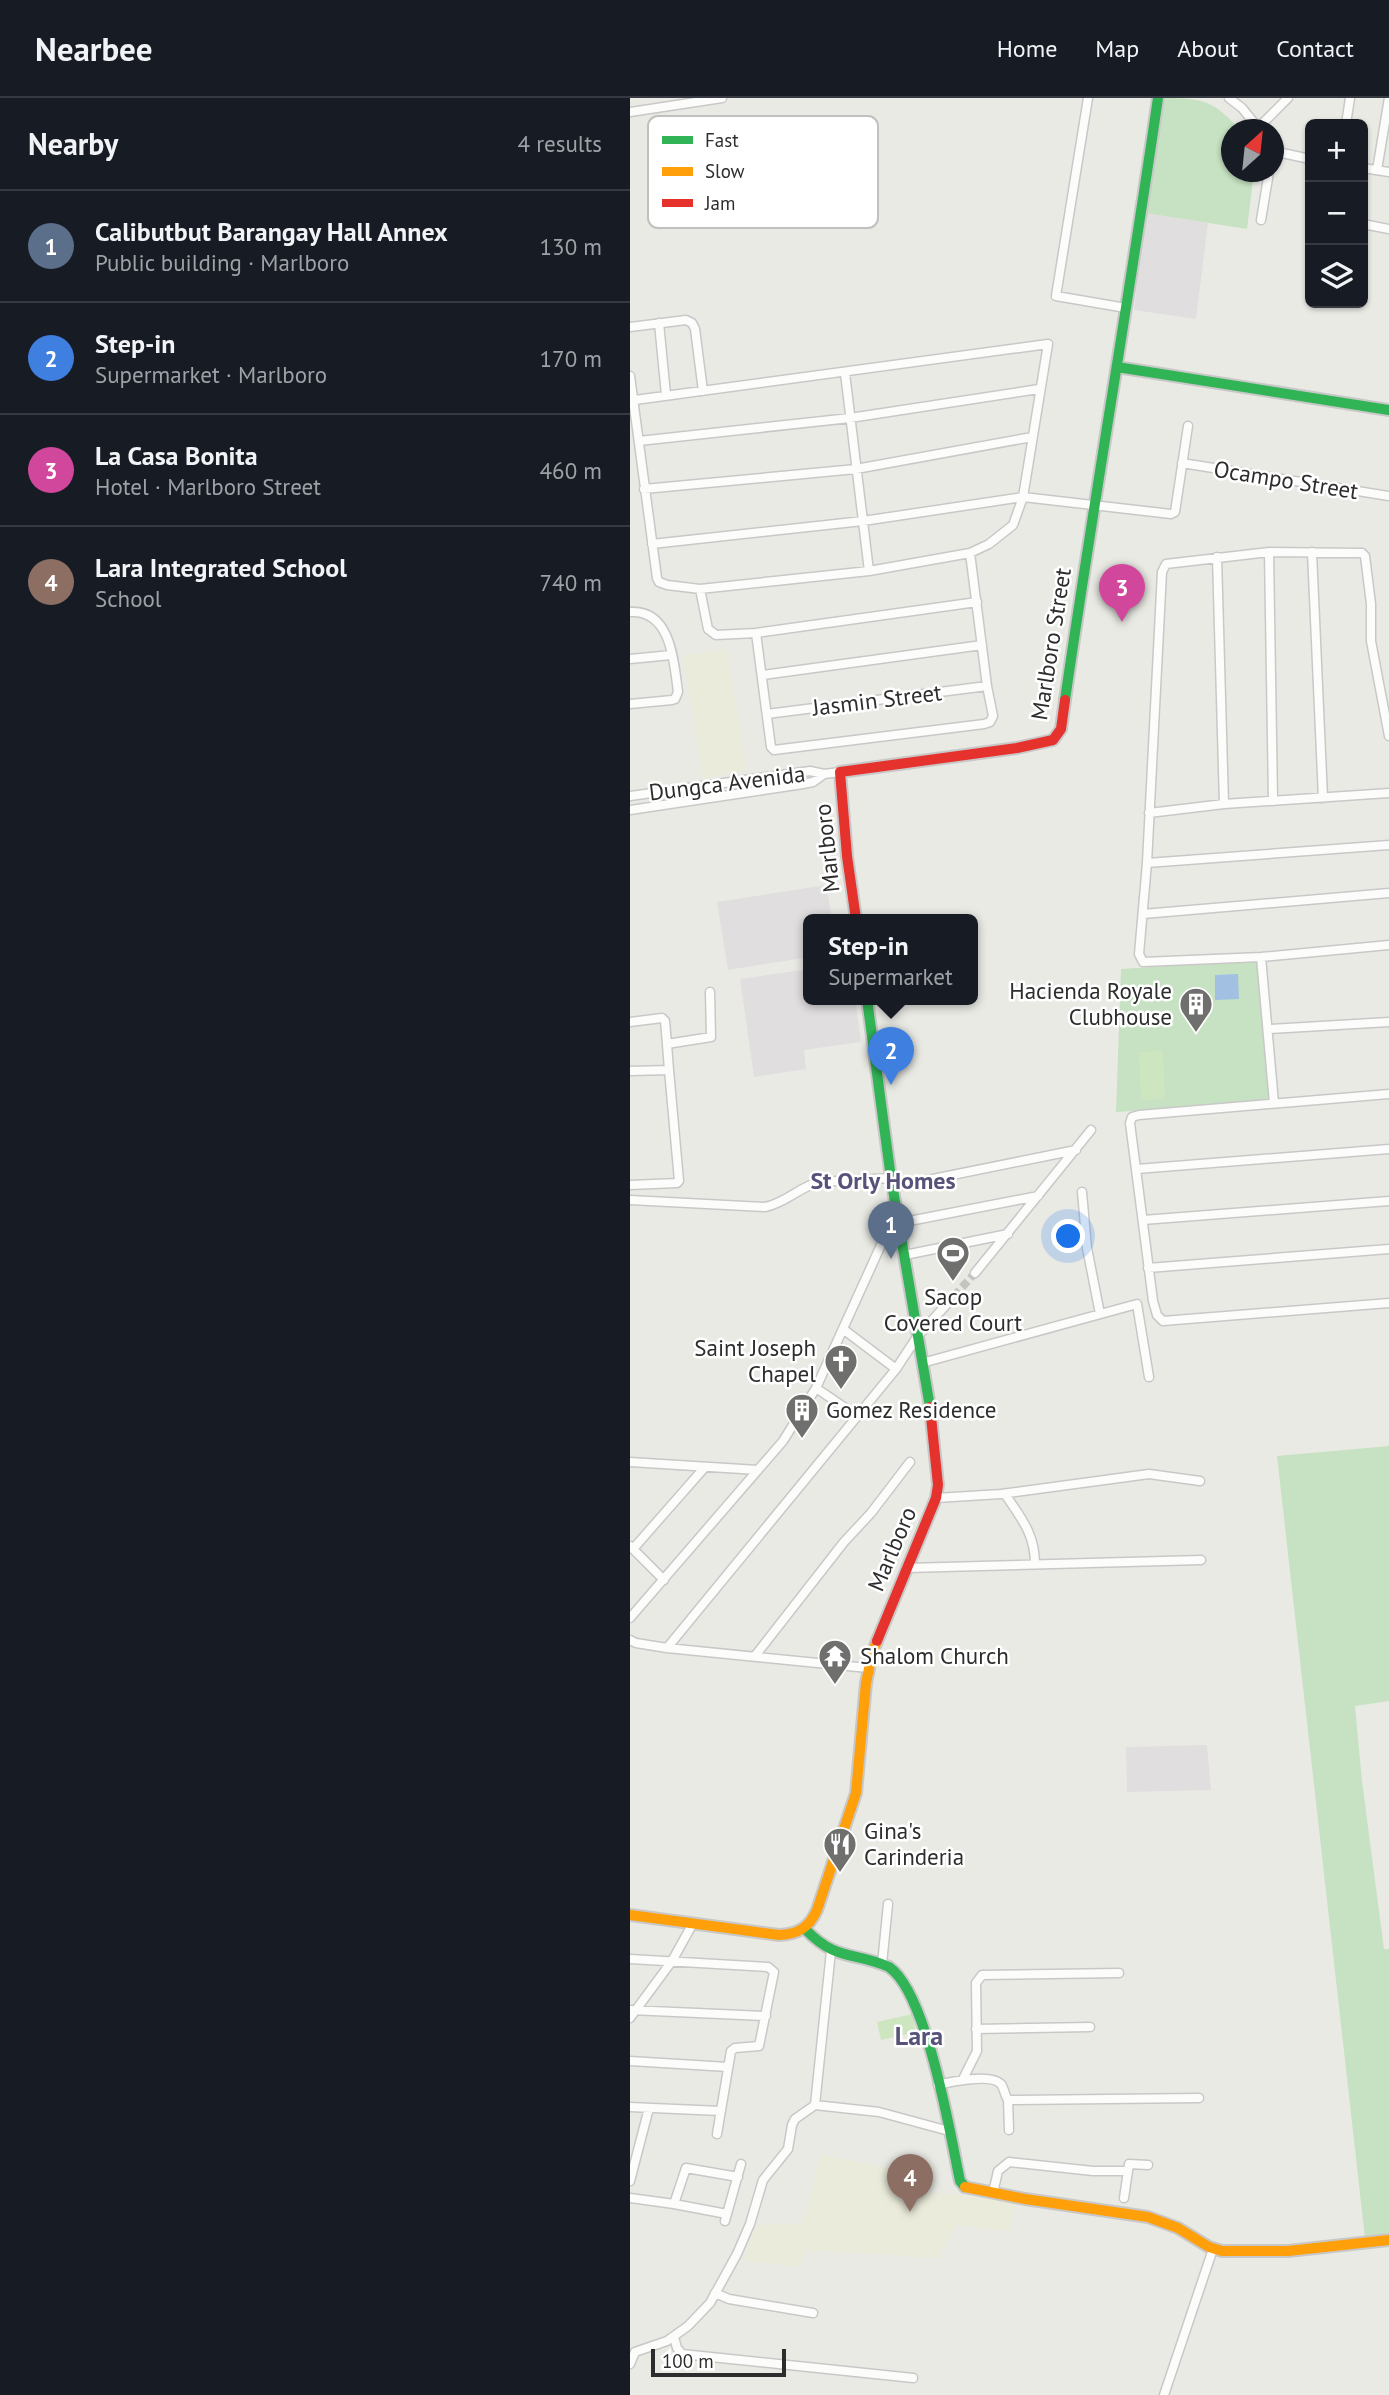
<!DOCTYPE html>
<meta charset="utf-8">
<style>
body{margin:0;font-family:"PT Sans",sans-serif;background:#20242c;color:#f1f3f6}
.controls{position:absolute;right:21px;top:21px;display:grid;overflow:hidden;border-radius:10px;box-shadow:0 2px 5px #0004}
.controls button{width:63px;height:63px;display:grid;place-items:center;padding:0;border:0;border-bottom:2px solid #363941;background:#171b24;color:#f1f3f6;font:35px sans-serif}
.compass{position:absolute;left:591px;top:21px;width:63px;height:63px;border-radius:50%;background:#171b24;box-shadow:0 2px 5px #0004;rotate:27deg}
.scale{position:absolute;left:21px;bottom:18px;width:135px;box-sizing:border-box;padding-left:7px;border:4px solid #2d2d2d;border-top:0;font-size:19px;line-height:24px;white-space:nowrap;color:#2d2d2d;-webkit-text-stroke:5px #fff;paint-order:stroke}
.you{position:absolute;left:439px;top:1139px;width:24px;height:24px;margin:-18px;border:5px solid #fff;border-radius:50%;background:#1a73e8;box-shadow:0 0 0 10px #1a73e833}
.badge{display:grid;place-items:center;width:46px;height:46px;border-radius:50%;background:#6f6f6d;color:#fff;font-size:23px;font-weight:700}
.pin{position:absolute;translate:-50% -58px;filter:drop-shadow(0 2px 4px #0008)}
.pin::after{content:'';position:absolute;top:37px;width:24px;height:21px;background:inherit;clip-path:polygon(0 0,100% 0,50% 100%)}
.popup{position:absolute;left:173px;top:816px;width:175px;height:91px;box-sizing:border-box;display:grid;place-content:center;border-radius:10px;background:#171b24;filter:drop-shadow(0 2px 5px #0005);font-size:23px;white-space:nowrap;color:#9ea1a6}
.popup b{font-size:26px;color:#f1f3f6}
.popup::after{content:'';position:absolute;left:50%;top:100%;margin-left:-14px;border:14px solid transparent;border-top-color:#171b24}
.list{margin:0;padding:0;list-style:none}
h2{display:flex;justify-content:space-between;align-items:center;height:91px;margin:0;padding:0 28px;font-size:30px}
h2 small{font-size:23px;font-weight:400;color:#9ea1a6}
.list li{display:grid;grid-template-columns:46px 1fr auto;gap:21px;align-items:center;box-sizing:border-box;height:112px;padding:0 28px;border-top:2px solid #363941}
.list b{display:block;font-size:26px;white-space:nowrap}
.list p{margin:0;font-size:23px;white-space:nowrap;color:#9ea1a6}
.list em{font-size:23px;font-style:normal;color:#9ea1a6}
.icon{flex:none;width:38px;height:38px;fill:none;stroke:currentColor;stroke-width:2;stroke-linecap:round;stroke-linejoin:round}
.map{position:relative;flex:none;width:759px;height:2297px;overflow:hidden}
header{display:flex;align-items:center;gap:42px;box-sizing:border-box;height:98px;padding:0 35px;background:#171b24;border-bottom:2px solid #363941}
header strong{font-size:33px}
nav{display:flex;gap:38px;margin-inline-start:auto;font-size:24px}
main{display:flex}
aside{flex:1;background:#171b24}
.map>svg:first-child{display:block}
.industrial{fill:#e0dedf}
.education{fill:#ebebdb}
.green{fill:#c6e2c2}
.pitch{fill:#cde6c0}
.water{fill:#a1c0e2}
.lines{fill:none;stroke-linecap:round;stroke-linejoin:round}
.street-tunnel{stroke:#c4c4c0;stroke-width:8;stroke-dasharray:8 4;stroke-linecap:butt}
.street-casing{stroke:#c9c8c8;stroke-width:11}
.fast-casing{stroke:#c9c8c8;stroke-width:14}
.slow-casing{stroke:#c9c8c8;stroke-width:14}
.jam-casing{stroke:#c9c8c8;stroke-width:14}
.street{stroke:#fcfcfb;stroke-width:8}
.fast{stroke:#30b455;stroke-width:10}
.slow{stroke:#ff9f0a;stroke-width:10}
.jam{stroke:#e5322d;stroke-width:10}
.labels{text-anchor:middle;stroke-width:5;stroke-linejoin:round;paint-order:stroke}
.street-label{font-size:23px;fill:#2d2d2d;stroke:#fff}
.poi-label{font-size:23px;fill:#2d2d2d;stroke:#fff;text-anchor:start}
.neighbourhood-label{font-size:24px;font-weight:bold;fill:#565279;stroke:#fff}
.quarter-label{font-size:26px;font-weight:bold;fill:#565279;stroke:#fff}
.key{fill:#fff;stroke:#c0c0c0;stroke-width:2}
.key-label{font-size:19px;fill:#2d2d2d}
</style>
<header>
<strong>Nearbee</strong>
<nav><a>Home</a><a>Map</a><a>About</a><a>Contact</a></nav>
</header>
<main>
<aside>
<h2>Nearby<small>4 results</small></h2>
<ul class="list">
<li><span class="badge" style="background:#5c6f8a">1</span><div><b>Calibutbut Barangay Hall Annex</b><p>Public building · Marlboro</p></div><em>130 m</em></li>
<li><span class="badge" style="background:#3f7fe0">2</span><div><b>Step-in</b><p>Supermarket · Marlboro</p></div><em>170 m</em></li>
<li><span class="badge" style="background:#d1479c">3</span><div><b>La Casa Bonita</b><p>Hotel · Marlboro Street</p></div><em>460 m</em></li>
<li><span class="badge" style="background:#8d6e63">4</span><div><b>Lara Integrated School</b><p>School</p></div><em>740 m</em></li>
</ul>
</aside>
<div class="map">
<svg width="759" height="2297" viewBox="0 0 759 2297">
<rect width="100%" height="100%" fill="#eaeae5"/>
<path class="industrial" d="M515,115L578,125L566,221L504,212Z
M196,787L202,821H179V859L98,872L87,804Z
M179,871V901H225L231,944L174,952L176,971L124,979L110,881Z
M577,1647L581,1692L497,1694L496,1649Z"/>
<path class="education" d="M97,551L117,673L73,680L53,558Z
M191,2056L270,2073L280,2092L386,2103L379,2133L326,2127L308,2160L176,2152L171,2169L114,2163L125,2127L173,2125Z"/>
<path class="green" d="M529,0C569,0 582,0 609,31L601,32V74H624L617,131L515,115Z
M634,862L645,1004L486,1014L491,871Z
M759,1348V1603L725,1608L732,1683L754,1851H759V2138L735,2140L647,1358Z"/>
<path class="pitch" d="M533,953L535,1001L511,1002L509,954Z
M282,1916L286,1934L251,1942L247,1924Z"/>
<path class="water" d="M608,876L609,901L585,902V877Z"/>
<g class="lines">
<path class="street-tunnel" d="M316,1207L345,1175"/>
<defs>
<path id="street" d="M458,0L426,198L496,210
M599,0L612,10L630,32
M0,14L92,0
M716,26L720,0
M629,29L658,0
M643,53L680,61
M733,70L759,74
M747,72L759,0
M631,122L639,74
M733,126L759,131
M29,225L36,297
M0,229L56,222L62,225L65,231L73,293
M215,275L239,473
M0,278L27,480L29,484L37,487L70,491L239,473L340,455L359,446L383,427L393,399L418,246L5,302
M9,343L220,320L409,291
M552,365L759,398
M14,391L226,371L402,339
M22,446L233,423L393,399L541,416L545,414L558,328
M639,454L643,703
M682,454L693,700
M587,459L594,706
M70,491L78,531L86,537L126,535L347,504
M0,514C41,511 44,564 48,594L45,601L42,602L0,606
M126,535L141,649L144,652L354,626L360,624L363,618L357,588L340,455
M0,561L41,557
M133,577L352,547
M137,616L357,588
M759,638L741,543V506L735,458L732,455L639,454L536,466L532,474L517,765L509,856L513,864L631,859L759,847
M0,698L180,673L194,676L210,674
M0,712L173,686L183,684L194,676
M519,715L594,706L759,695
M517,765L759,747
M513,816L759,795
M631,859L644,1005
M0,924L32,920L35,923L37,946
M639,931L759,924
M0,973L39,972L37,946L81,939L80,894
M759,996L509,1017L502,1019L500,1025L523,1203L527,1217L533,1223L759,1205
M507,1071L759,1051
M0,1087L47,1085L49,1083L39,972
M263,1089L446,1052
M452,1094L457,1150L470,1216
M0,1102L135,1109C156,1105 169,1089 189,1084L261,1080
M513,1122L759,1103
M269,1125L408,1098
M275,1157L378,1136
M518,1170L759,1151
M345,1175L461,1032
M213,1231L266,1271
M292,1265L507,1206L519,1279
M186,1290L227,1318
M0,1364L128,1372
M375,1396C391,1420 405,1436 405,1466
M306,1400L371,1396L519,1376L570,1383
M0,1448L34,1482
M3,1451L75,1369
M277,1470L571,1462
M0,1520L153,1343L186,1290L266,1114
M0,1542L6,1545L37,1550L238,1570
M37,1550L266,1271L287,1239L316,1207
M125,1558L214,1444L241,1415L280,1364
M0,1861L138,1869L144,1874L129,1948L105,1950L101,1953L87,2036
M252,1866L258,1806
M0,1912L136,1918
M0,1920L42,1863L62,1827
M346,1931L460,1929
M0,1963L98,1969
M333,1981L347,1953L346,1885L352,1877L489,1875
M308,1987C320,1984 361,1975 371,1986C374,1990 375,1998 378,2002L569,2000
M378,2002L379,2032
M185,2007L201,1853
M0,2009L91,2013
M0,2083L19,2010
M363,2095L368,2073L379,2064L463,2073H497
M0,2100L44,2106
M494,2100L499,2066L518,2067
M97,2116L44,2106L56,2070L108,2079
M95,2123L111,2066
M85,2195L99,2201L183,2215
M44,2239L47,2250L52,2256L283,2280
M0,2266L5,2254L37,2243L58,2228L80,2205L107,2156L120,2126L133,2082L158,2051L162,2027L165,2021L185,2007L249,2014L319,2033
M534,2297L583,2151"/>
<path id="fast" d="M487,269L759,312
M435,602C464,401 499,201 528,0
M237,901L261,1080L300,1309
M175,1831C207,1864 222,1853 259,1869C297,1895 320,2035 330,2083L335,2089"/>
<path id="slow" d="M0,1817L149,1837C168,1836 179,1830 187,1812L226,1695L236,1585L242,1556L247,1543
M335,2089L395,2101L518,2119L548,2130L579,2149L592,2153H658L759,2142"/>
<path id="jam" d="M226,821L217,758L210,674L387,650L423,642L431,631L435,602
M247,1543L306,1400L308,1387L300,1309"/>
</defs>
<use href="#street" class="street-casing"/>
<use href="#fast" class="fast-casing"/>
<use href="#slow" class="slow-casing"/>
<use href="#jam" class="jam-casing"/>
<use href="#street" class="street"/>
<use href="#fast" class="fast"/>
<use href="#slow" class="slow"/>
<use href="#jam" class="jam"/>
</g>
<defs>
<symbol id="building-pin" viewBox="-11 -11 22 30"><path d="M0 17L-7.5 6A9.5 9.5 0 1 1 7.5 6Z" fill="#6f6f6d" stroke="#fff"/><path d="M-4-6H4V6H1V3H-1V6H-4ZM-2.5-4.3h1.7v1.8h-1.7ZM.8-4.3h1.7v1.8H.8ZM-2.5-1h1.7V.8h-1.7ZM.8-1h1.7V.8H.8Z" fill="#fff"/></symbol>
<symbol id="stadium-pin" viewBox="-11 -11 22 30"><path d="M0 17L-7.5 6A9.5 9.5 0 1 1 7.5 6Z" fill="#6f6f6d" stroke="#fff"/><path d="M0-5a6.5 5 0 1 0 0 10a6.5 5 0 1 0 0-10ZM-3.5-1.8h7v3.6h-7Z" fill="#fff"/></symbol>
<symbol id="church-pin" viewBox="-11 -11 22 30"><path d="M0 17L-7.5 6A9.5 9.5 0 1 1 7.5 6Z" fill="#6f6f6d" stroke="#fff"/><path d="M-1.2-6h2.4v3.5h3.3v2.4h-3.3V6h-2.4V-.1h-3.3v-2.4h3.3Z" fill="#fff"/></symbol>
<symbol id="temple-pin" viewBox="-11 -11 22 30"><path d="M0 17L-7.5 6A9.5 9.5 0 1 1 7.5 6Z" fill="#6f6f6d" stroke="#fff"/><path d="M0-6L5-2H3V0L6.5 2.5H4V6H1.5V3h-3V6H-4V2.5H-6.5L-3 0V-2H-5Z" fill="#fff"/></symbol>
<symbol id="restaurant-pin" viewBox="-11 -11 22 30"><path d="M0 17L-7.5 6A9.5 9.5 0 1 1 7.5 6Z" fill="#6f6f6d" stroke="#fff"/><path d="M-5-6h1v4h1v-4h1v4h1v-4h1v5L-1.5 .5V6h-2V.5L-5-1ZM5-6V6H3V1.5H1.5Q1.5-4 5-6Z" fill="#fff"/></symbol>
</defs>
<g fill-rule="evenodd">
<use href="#building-pin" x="547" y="887" width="38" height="52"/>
<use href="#stadium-pin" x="304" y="1136" width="38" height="52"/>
<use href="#church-pin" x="192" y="1244" width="38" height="52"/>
<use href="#building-pin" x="153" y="1293" width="38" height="52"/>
<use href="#temple-pin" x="186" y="1539" width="38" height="52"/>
<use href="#restaurant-pin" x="191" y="1727" width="38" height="52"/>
</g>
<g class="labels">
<g class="street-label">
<text transform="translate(656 382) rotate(9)" y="8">Ocampo Street</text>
<text transform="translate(421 546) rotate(-81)" y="8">Marlboro Street</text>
<text transform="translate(247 602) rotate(-7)" y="8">Jasmin Street</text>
<text transform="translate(97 685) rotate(-7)" y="8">Dungca Avenida</text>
<text transform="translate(197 750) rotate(-96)" y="8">Marlboro</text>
<text transform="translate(262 1451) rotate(-67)" y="8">Marlboro</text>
</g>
<g class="poi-label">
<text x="542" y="901" text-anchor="end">Hacienda Royale<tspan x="542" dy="26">Clubhouse</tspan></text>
<text x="323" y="1207" text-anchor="middle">Sacop<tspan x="323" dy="26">Covered Court</tspan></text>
<text x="186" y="1258" text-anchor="end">Saint Joseph<tspan x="186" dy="26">Chapel</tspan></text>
<text x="196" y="1320">Gomez Residence</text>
<text x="230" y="1566">Shalom Church</text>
<text x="234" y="1741">Gina's<tspan x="234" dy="26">Carinderia</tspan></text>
</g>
<g class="neighbourhood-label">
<text x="253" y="1091">St Orly Homes</text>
</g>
<g class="quarter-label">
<text x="289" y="1947">Lara</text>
</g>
</g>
<rect x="18" y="18" width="230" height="112" rx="10" class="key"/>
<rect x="32" y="38" width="31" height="8" fill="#30b455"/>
<rect x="32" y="69" width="31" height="9" fill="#ff9f0a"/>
<rect x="32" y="101" width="31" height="8" fill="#e5322d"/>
<g class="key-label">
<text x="75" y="49">Fast</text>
<text x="75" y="80">Slow</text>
<text x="75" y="112">Jam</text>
</g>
</svg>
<div class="controls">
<button>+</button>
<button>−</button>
<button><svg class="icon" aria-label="layers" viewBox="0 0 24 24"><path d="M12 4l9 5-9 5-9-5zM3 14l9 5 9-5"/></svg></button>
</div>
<svg class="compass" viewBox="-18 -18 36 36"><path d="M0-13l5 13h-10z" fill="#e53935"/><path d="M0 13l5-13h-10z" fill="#9ea1a6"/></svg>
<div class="scale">100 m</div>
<div class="you"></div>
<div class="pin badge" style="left:261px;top:1161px;background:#5c6f8a">1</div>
<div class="pin badge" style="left:261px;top:987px;background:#3f7fe0">2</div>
<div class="popup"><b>Step-in</b>Supermarket</div>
<div class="pin badge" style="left:492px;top:524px;background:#d1479c">3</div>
<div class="pin badge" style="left:280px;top:2114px;background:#8d6e63">4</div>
</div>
</main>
